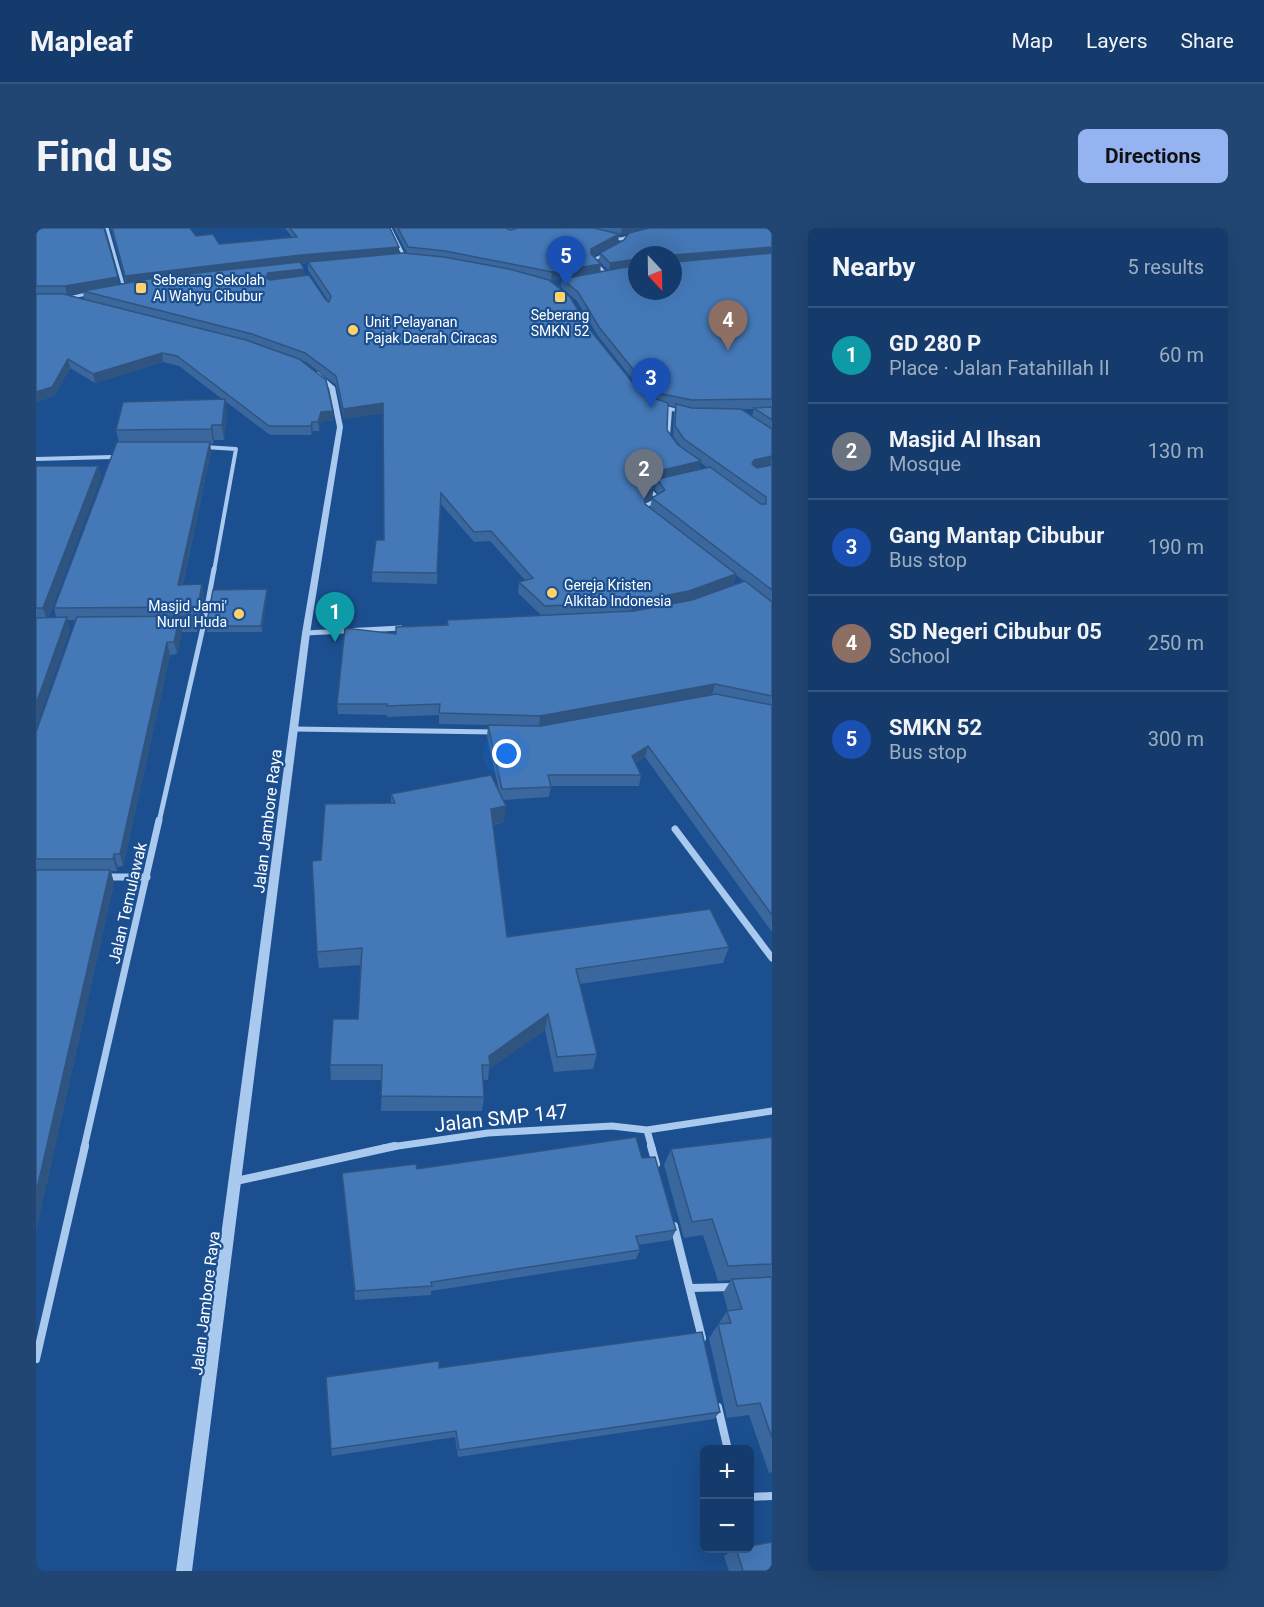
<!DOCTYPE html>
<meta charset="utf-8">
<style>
body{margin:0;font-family:Roboto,sans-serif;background:#214673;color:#f1f3f6}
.controls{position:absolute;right:18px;bottom:18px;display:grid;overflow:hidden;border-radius:9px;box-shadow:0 6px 24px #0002}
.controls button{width:54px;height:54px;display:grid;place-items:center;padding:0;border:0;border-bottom:2px solid #33557e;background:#143b6b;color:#f1f3f6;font:30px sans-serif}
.compass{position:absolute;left:592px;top:18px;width:54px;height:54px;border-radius:50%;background:#143b6b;box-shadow:0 6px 24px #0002;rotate:158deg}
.you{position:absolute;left:471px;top:526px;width:21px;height:21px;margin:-15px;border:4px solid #fff;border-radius:50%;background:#1a73e8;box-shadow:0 0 0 9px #1a73e833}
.badge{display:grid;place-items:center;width:39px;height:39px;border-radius:50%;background:#95b2f1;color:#fff;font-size:20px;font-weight:700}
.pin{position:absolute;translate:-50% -50px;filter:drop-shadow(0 2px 3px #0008)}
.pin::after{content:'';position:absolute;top:32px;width:21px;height:18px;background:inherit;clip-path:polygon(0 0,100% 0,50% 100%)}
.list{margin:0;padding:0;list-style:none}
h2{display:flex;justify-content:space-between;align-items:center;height:78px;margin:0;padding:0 24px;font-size:26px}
h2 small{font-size:20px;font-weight:400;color:#9dadc1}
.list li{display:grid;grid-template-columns:39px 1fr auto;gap:18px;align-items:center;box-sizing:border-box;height:96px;padding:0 24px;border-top:2px solid #33557e}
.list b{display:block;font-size:22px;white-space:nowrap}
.list p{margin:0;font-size:20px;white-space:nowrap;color:#9dadc1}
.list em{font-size:20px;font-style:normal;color:#9dadc1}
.map{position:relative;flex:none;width:736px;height:1343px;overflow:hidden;border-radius:9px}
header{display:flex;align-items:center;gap:36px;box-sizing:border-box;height:84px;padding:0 30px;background:#143b6b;border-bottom:2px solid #33557e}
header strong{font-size:28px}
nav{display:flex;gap:33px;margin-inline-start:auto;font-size:21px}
.intro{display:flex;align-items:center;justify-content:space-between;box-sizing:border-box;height:144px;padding:0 36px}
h1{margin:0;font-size:42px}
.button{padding:15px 27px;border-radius:9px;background:#95b2f1;color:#111;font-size:21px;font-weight:700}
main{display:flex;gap:36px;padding:0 36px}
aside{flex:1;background:#143b6b;border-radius:9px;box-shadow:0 6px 24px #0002}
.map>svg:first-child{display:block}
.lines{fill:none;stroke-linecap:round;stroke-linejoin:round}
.minor-far4{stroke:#a9c9ee;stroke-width:3}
.minor-far3{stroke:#a9c9ee;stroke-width:4}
.minor-far2{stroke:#a9c9ee;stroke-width:5}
.minor-far1{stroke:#a9c9ee;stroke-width:7}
.minor{stroke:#a9c9ee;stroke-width:8}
.tertiary{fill:#a9c9ee;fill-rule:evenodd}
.wall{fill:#3a679d;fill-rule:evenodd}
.shaded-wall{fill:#305480}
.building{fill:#4478b7;stroke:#305480;stroke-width:1.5}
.poi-dot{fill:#ffd166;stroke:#1b4f8f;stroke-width:2}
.labels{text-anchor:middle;stroke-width:4.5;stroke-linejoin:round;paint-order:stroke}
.far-poi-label{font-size:14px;fill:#fff;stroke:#1b4f8f;text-anchor:start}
.street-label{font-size:16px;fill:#fff;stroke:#1b4f8f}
.near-street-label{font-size:20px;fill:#fff;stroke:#1b4f8f}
</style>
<header>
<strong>Mapleaf</strong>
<nav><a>Map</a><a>Layers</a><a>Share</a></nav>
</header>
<div class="intro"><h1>Find us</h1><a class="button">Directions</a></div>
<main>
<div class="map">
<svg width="736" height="1343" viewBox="0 0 736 1343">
<rect width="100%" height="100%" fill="#1b4f8f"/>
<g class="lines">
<path class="minor-far4" d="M71,0L88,60
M354,0L369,30
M575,9L585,11L597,8
M570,26L557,32L571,47"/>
<path class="minor-far3" d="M632,208L634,182
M168,219L200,221L178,343
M0,231L76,229
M609,282V278L623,271L611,260"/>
<path class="minor-far2" d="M270,405L365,400
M258,501L458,504
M123,594L168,395L178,341"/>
<path class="minor-far1" d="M639,601L736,730
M70,649H111
M611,902L616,920
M48,920L123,592
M348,920L452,905L576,898L611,902L736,883"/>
<path class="minor" d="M615,918L620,936
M200,953L359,918
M638,998L666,1110
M655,1060L696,1059
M0,1131L49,918
M682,1179L692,1222
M714,1269L736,1268"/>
<path class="tertiary" d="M61,62L63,65L29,72L26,70Z
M278,144H282L299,159L307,199L274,405L156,1343H140L266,405L301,199L293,160L278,146Z
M618,175L654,184L655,185L652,187L616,178V176Z"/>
</g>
<path class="wall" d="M0,0L83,56L90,55L75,0H154L160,8L183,16L256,9L249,0H354L363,19V26L371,25L358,0H736V704L609,529L599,535L605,547L603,558H515L513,569L467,572L468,594L457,597L471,709L693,719L687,735L544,756L561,826L557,841L518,844L509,802L453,841L452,852H447L448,869L446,883H345L346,852H295L294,837L322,791L325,737L283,740L281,724L285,632L355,576V566L463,563L451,508L452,497L403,496V487L351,489V487L302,486L301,476L360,406V399L411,397V392L506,388L482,365L483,354L489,352L454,313L438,314L404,275L401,356L336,354V344L348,312L347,185L308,191L300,157L270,134L265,132L297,192L285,194L283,203H277L275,207H234L189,173L191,186L188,212H178L177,216H174L175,224L147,356L168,368L164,390H160L162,400L161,404H146L141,426L134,427L87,638L82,639L81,643H75L78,655L0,1003V504L40,392H31L34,401L0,500V238H62L65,249L12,390L20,389L18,380L83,214L80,202L186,171L143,138L127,134L59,155L34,140L18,168L0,174ZM593,5L588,12L564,25L563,33L572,42L564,44L557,28L582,14L583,7ZM601,27L637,63H601ZM272,35V42L293,74L290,72L269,48L265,36ZM526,51L525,59L541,73L562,108L609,167L606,166L514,52ZM47,64L48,71L31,67ZM632,177L639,179L638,186L637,208L645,219L642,217L631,202ZM706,181H718L716,188ZM664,234L672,240L663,242ZM620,253L619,261L622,266L616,270L614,280L609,276V274L616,270L612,255ZM700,347L708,353L652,373L697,357Z
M231,361V367L226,404H171L170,398Z
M736,909V1244L733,1245L713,1187L691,1190L673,1110L691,1083H692L687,1065L695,1052L682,1053L667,1007L648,1010L628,937L635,921Z
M606,930L640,1002L635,1012L602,1017L604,1022L600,1031L395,1063V1067L319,1072L306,945Z
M403,1140L684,1184L678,1191L422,1229L419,1209L296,1228L295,1221Z
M699,1320H714L736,1343H693L688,1328Z"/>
<path class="shaded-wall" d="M586,0H618L585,7Z
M583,6L582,14L554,30L555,21Z
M363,19V27L272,34V35L91,57L89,48L265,27Z
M736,19V27L637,36V30L638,27Z
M601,31V39L573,43L574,35Z
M565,36L564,45L515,53L516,44Z
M268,41L269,49L233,54L230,50L232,45Z
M82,49L84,58L47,63V64L31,67L29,58Z
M126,125L127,134L59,155L57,146Z
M32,131L34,140L18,168L0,174V164Z
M189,171L191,186L188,212L186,197Z
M347,175V185L308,191L307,181Z
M297,183V192L285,194L283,203L282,194L285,184Z
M276,194L277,203L275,207V198Z
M176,197L178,212L177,216L175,201Z
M174,214L175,224L144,368L142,357Z
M736,228L735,238L716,242V236L718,232Z
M665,233L662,243L621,251L620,253L607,256L609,246Z
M62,238L65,249L11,392L7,380Z
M618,260L616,270L605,276L607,266Z
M700,346L697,357L651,373L595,384L597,374Z
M166,356L168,368L164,390L162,379Z
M231,361V367L226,404L225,398Z
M160,388L162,400L161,404L159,392Z
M31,389L34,401L0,500V476Z
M143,392L146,404L141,426L138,414Z
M131,414L134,427L87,638L84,626Z
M679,456L676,467L503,499L504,488Z
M612,518L609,529L593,539L596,528Z
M470,578L468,594L453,597L455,581Z
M78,626L82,639L81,643L77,631Z
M74,642L78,655L0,1003V965Z
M512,786L509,802L453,841V828Z"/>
<path class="building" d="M0,0H68L82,49L29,58H0Z
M76,0H154L160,8L177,6L183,16L261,9L254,0H354L363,19L265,27L89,48Z
M362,0H470L474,2L479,1L478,0H558L583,6L555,21V26L565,36L516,44L409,23L372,19Z
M613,0H736V19L638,27L637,30V27H601V31L574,35L564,25L588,12L593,5Z
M367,25L408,29L473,41L513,52L534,69L555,103L606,166L632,175L631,202L642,217L665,233L609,246L608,251L618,260L607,266L609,276L700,346L653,363L597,374L509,378L483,354L497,350L455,303L438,304L405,265L401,345L336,344L340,312H348L347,175L307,181L300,148L269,125L216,106L47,63L125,49L264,34L268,41L232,45L230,50L234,52L273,47L290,72L293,74L295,68L272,34Z
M736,25V171L656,172L626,166L613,161L563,99L542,64L526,51L601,37V63H637V32L639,34Z
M0,66H27L210,112L263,131L290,152L297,183L285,184L282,194H276L275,198H233L141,128L126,125L57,146L32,131L16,159L0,164Z
M189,171L186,197H176L175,201L80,202L87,174Z
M640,176L656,180L705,181L736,201V228L718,232L716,236L721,240L736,237V362L616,270L629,262L621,251L674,239L725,276H730V269L648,211L639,198Z
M736,179V192L718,180Z
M81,214H174L142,357L166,356L162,379L18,380Z
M0,238H62L7,380H0Z
M709,353L736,374V468L679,456L504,488L403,485L404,476L351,478V476H301L309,400L360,406V399L412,397L411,392L598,383L656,372Z
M231,361L225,398H170L177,362Z
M160,388L159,392H143L138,414H131L84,626H78L77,631H0V504L41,389Z
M31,389L0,476V390Z
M680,466L736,477V687L612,518L596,528L605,547H512L515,559L466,561L452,497L505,498Z
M455,547L470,578L455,581L471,709L674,681L693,719L540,741L561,826L521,829L512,786L453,828L454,837H446L448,869L345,868L346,837H294L297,791H322L326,720L281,724L276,633L285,632L289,576L359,575L355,566Z
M0,642H74L0,965Z
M600,909L606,930L619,929L640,1002L600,1008L604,1022L395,1054L396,1058L319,1063L306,945L380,936L381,941Z
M736,909V1036L692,1038L676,991L656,994L635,921Z
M736,1049V1210L724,1175L701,1178L682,1096L695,1095L691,1083L706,1081L696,1051Z
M666,1104L684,1184L423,1222L420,1203L295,1221L290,1149L403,1133V1140Z
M736,1314V1343H707L700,1320H714V1318Z"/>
<g class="poi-dot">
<rect x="99" y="54" width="12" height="12" rx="3"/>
<rect x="518" y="63" width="12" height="12" rx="3"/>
<circle cx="317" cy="102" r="6"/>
<circle cx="516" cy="365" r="6"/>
<circle cx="203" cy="386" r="6"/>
</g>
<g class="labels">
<g class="far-poi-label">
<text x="117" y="57">Seberang Sekolah<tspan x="117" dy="16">Al Wahyu Cibubur</tspan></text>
<text x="524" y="92" text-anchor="middle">Seberang<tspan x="524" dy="16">SMKN 52</tspan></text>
<text x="329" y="99">Unit Pelayanan<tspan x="329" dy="16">Pajak Daerah Ciracas</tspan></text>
<text x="528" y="362">Gereja Kristen<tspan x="528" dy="16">Alkitab Indonesia</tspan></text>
<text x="191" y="383" text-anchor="end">Masjid Jami'<tspan x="191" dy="16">Nurul Huda</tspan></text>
</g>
<g class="street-label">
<text transform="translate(231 593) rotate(-83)" y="6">Jalan Jambore Raya</text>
<text transform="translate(91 675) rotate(-77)" y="6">Jalan Temulawak</text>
<text transform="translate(169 1075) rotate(-83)" y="6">Jalan Jambore Raya</text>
</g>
<g class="near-street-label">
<text transform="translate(465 890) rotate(-6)" y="7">Jalan SMP 147</text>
</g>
</g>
</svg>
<div class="controls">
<button>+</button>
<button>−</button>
</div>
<svg class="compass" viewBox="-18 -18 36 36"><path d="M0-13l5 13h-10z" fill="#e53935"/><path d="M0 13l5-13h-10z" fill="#9dadc1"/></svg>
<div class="you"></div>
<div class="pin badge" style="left:299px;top:414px;background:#0f9aa8">1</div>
<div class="pin badge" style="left:608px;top:271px;background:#6b7280">2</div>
<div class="pin badge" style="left:615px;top:180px;background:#1a4fb4">3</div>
<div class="pin badge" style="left:692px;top:122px;background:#8d6e63">4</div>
<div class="pin badge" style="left:530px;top:58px;background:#1a4fb4">5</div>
</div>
<aside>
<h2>Nearby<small>5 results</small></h2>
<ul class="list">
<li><span class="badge" style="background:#0f9aa8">1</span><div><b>GD 280 P</b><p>Place · Jalan Fatahillah II</p></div><em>60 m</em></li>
<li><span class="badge" style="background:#6b7280">2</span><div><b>Masjid Al Ihsan</b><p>Mosque</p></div><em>130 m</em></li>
<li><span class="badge" style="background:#1a4fb4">3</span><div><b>Gang Mantap Cibubur</b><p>Bus stop</p></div><em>190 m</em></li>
<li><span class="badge" style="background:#8d6e63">4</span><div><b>SD Negeri Cibubur 05</b><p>School</p></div><em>250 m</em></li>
<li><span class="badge" style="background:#1a4fb4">5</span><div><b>SMKN 52</b><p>Bus stop</p></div><em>300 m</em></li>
</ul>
</aside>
</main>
